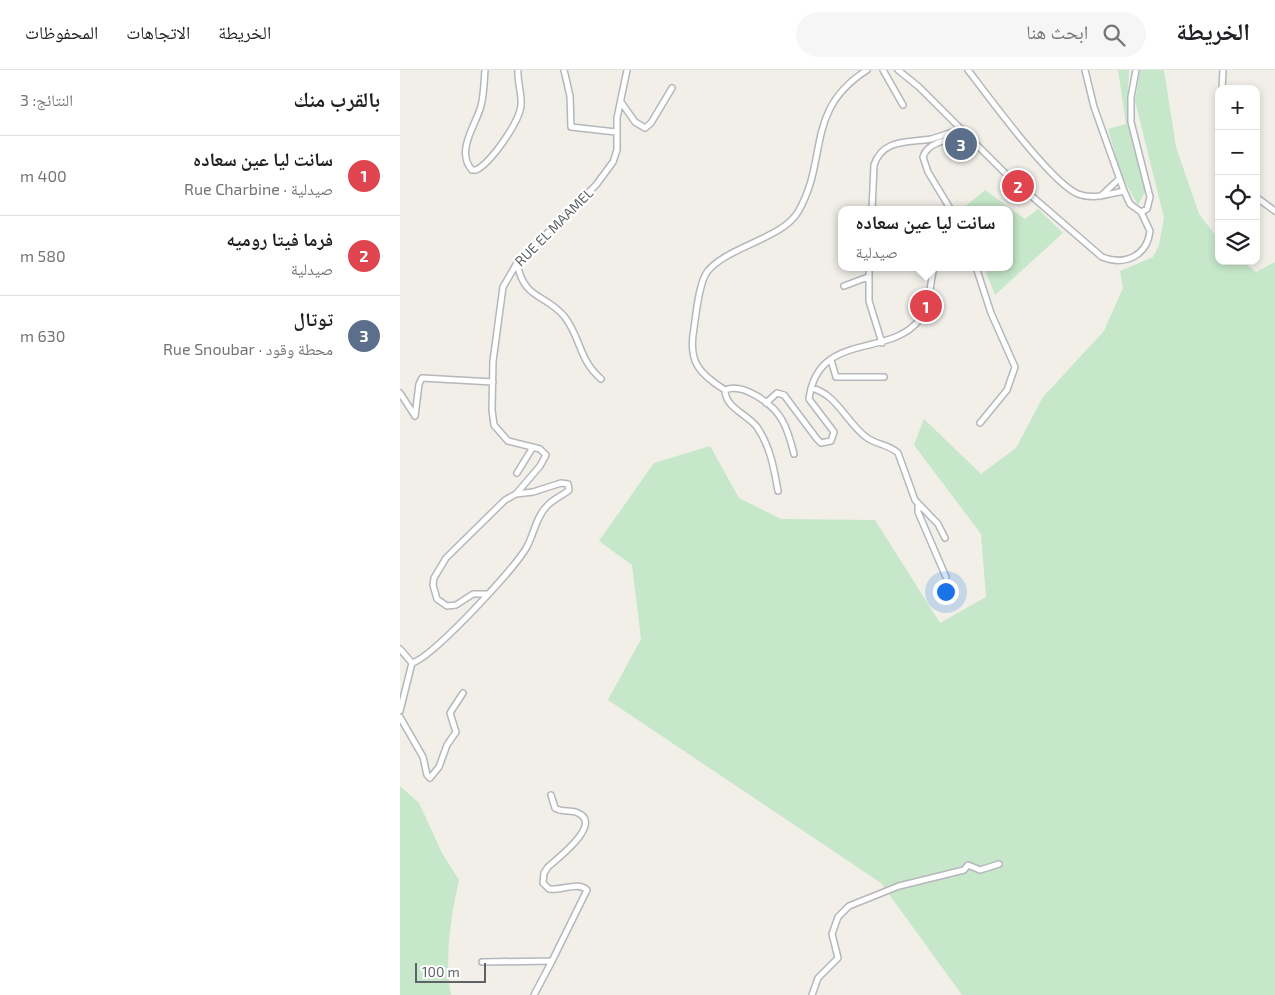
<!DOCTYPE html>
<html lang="ar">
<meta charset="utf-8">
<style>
body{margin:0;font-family:"Exo 2","Noto Naskh Arabic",sans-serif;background:#f6f6f6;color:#202124;direction:rtl}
.controls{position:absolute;right:15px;top:15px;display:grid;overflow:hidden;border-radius:10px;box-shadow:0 2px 8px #0003}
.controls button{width:45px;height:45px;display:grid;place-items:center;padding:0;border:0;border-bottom:1px solid #e0e0e0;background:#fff;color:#202124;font:25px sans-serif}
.scale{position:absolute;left:15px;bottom:12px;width:71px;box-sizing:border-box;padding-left:5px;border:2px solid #5f6268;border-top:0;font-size:14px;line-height:18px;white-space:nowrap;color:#5f6268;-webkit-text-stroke:4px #fff;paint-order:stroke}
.you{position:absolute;left:545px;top:521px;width:18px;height:18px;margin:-12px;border:4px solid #fff;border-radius:50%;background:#1a73e8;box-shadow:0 0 0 8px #1a73e833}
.badge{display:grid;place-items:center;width:32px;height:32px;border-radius:50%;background:#b45309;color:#fff;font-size:16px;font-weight:700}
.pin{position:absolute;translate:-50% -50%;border:2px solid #fff;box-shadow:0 1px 5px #0006}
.popup{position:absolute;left:438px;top:136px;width:175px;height:65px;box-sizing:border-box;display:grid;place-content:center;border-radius:10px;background:#fff;filter:drop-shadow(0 1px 4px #0005);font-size:16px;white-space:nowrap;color:#757577}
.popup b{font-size:19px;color:#202124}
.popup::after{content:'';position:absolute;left:50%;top:100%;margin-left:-10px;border:10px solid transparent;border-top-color:#fff}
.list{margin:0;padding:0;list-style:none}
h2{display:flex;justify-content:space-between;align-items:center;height:65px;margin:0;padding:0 20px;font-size:21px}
h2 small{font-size:16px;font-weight:400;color:#757577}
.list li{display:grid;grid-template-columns:32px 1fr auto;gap:15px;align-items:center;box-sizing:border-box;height:80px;padding:0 20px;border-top:1px solid #e0e0e0}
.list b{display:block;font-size:19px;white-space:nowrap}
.list p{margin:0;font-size:16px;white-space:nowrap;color:#757577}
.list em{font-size:16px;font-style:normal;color:#757577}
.icon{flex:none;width:28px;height:28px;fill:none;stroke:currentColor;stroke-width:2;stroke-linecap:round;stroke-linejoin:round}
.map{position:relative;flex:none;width:875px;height:925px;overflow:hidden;direction:ltr}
header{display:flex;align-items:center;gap:30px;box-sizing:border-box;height:70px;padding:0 25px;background:#fff;border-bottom:1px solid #e0e0e0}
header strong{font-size:24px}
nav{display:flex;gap:28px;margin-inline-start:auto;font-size:18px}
.search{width:350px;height:45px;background:#f6f6f6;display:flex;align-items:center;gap:12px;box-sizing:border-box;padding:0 18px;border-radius:28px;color:#757577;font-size:19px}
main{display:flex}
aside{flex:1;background:#fff}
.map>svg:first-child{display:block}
.green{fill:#c6e7c9}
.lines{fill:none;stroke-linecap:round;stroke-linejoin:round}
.minor-casing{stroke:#b5b7bc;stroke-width:8}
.minor{stroke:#fff;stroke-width:5}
.labels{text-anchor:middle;stroke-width:4.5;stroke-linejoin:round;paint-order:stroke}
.street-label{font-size:14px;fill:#5f6268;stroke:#fff}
</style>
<header>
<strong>الخريطة</strong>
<div class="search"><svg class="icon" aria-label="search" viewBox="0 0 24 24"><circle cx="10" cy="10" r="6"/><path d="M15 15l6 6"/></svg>ابحث هنا</div>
<nav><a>الخريطة</a><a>الاتجاهات</a><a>المحفوظات</a></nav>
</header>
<main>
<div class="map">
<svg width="875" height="925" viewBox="0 0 875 925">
<rect width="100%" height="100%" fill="#f1efe8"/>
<path class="green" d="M718,0H729L727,40L745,122L738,135L721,105L708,59L726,54Z
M740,0H764L776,77L799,144L819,170V191H842L856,202L875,192V925H562L481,813L208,630L241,569L232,495L199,471L254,393L310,376L339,428L381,449L475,450L540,553L586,527L581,464L514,375L524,349L581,404L616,378L643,327L704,261L723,218L720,201L753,187L759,175L764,148L735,31Z
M585,120L625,149L638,139L663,163L595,225L584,197H610V140H561Z
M0,716L19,733L42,783L59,810C51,845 44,890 51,925H0Z"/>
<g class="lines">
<defs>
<path id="minor" d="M85,0C84,12 84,24 81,36C76,55 55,81 72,100H76C91,93 120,51 121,35C122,23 117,11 118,0
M164,0L170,26L171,57L216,62
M483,0L503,35
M498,0L519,17L606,104L702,187C725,196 747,186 750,161L741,142
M568,0C588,26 652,114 678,124C693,130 709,124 724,121
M685,0L694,37L724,121L730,134L741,142L747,139L750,127L731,52V27L736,0
M822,19L823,0
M221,32L235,52L245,58L251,53L272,18
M701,126L719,109
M856,127L875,141
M472,140L474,95C483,68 509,73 531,69C542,66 552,62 562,59
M551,140L528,102L523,87C528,70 554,69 568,66
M117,193C124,230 144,223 164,246C181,267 178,289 201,309
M469,197V231L482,273
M576,197L591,243L615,297L607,320L580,353
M444,216L468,207
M431,290L436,307H484
M411,318C436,323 447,353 466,367C476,375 489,374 498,383L515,430L538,454L545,468
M325,320C325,338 347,344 357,357C370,376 374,398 378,421
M0,323L15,346L19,314L22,308L93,312
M366,333L377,323L384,325L417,369L421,373L431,371L434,362L409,329C418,260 490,289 520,249C530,236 530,213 534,197
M394,384C391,372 388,360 382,350C373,334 343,312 325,320C298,303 288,291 294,258C296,244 299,213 307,202C326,177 382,169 398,142C429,89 404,40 467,0
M117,403L133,377
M116,424L140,396L146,385L140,379L108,371L94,355L92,340L93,291L103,217L117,193L196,115L213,92L217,80V48L227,0
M518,435V442L546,507
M0,579L12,593C33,587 111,502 125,480C134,466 135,448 147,436C153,429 162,426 169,420L168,414L161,413L133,422L116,424L105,430L46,488L34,508L33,515L37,529L47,536L56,535L73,524H87
M0,641L12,593
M0,647L23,687L27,705L30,708L39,697L47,675L56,662L50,643L63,623
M151,725L155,738C162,743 171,739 178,743C203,754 158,788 148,797L144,803L143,813L149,819C161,821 178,811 187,820L152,891
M82,892L152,891L134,925
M412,925L418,908L438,888L432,864L438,847L449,836L499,816L564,800L568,795L580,800L599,794"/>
</defs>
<use href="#minor" class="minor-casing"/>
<use href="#minor" class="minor"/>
</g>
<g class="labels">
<g class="street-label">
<text transform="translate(154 157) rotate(-45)" y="5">RUE EL MAAMEL</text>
</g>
</g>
</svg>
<div class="controls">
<button>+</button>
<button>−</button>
<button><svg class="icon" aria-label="locate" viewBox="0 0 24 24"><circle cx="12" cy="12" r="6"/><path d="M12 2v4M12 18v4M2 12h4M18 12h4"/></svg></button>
<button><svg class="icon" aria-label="layers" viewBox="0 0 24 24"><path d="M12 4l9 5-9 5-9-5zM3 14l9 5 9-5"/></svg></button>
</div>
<div class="scale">100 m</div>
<div class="you"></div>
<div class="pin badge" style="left:526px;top:236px;background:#e0444e">1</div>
<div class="popup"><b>سانت ليا عين سعاده</b>صيدلية</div>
<div class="pin badge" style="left:618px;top:116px;background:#e0444e">2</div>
<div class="pin badge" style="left:561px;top:74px;background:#5c6f8a">3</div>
</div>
<aside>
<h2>بالقرب منك<small>النتائج: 3</small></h2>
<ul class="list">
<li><span class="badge" style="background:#e0444e">1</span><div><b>سانت ليا عين سعاده</b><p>صيدلية · Rue Charbine</p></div><em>400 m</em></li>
<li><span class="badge" style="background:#e0444e">2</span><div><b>فرما فيتا روميه</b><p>صيدلية</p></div><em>580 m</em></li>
<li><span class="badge" style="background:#5c6f8a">3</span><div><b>توتال</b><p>محطة وقود · Rue Snoubar</p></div><em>630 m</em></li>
</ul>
</aside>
</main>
